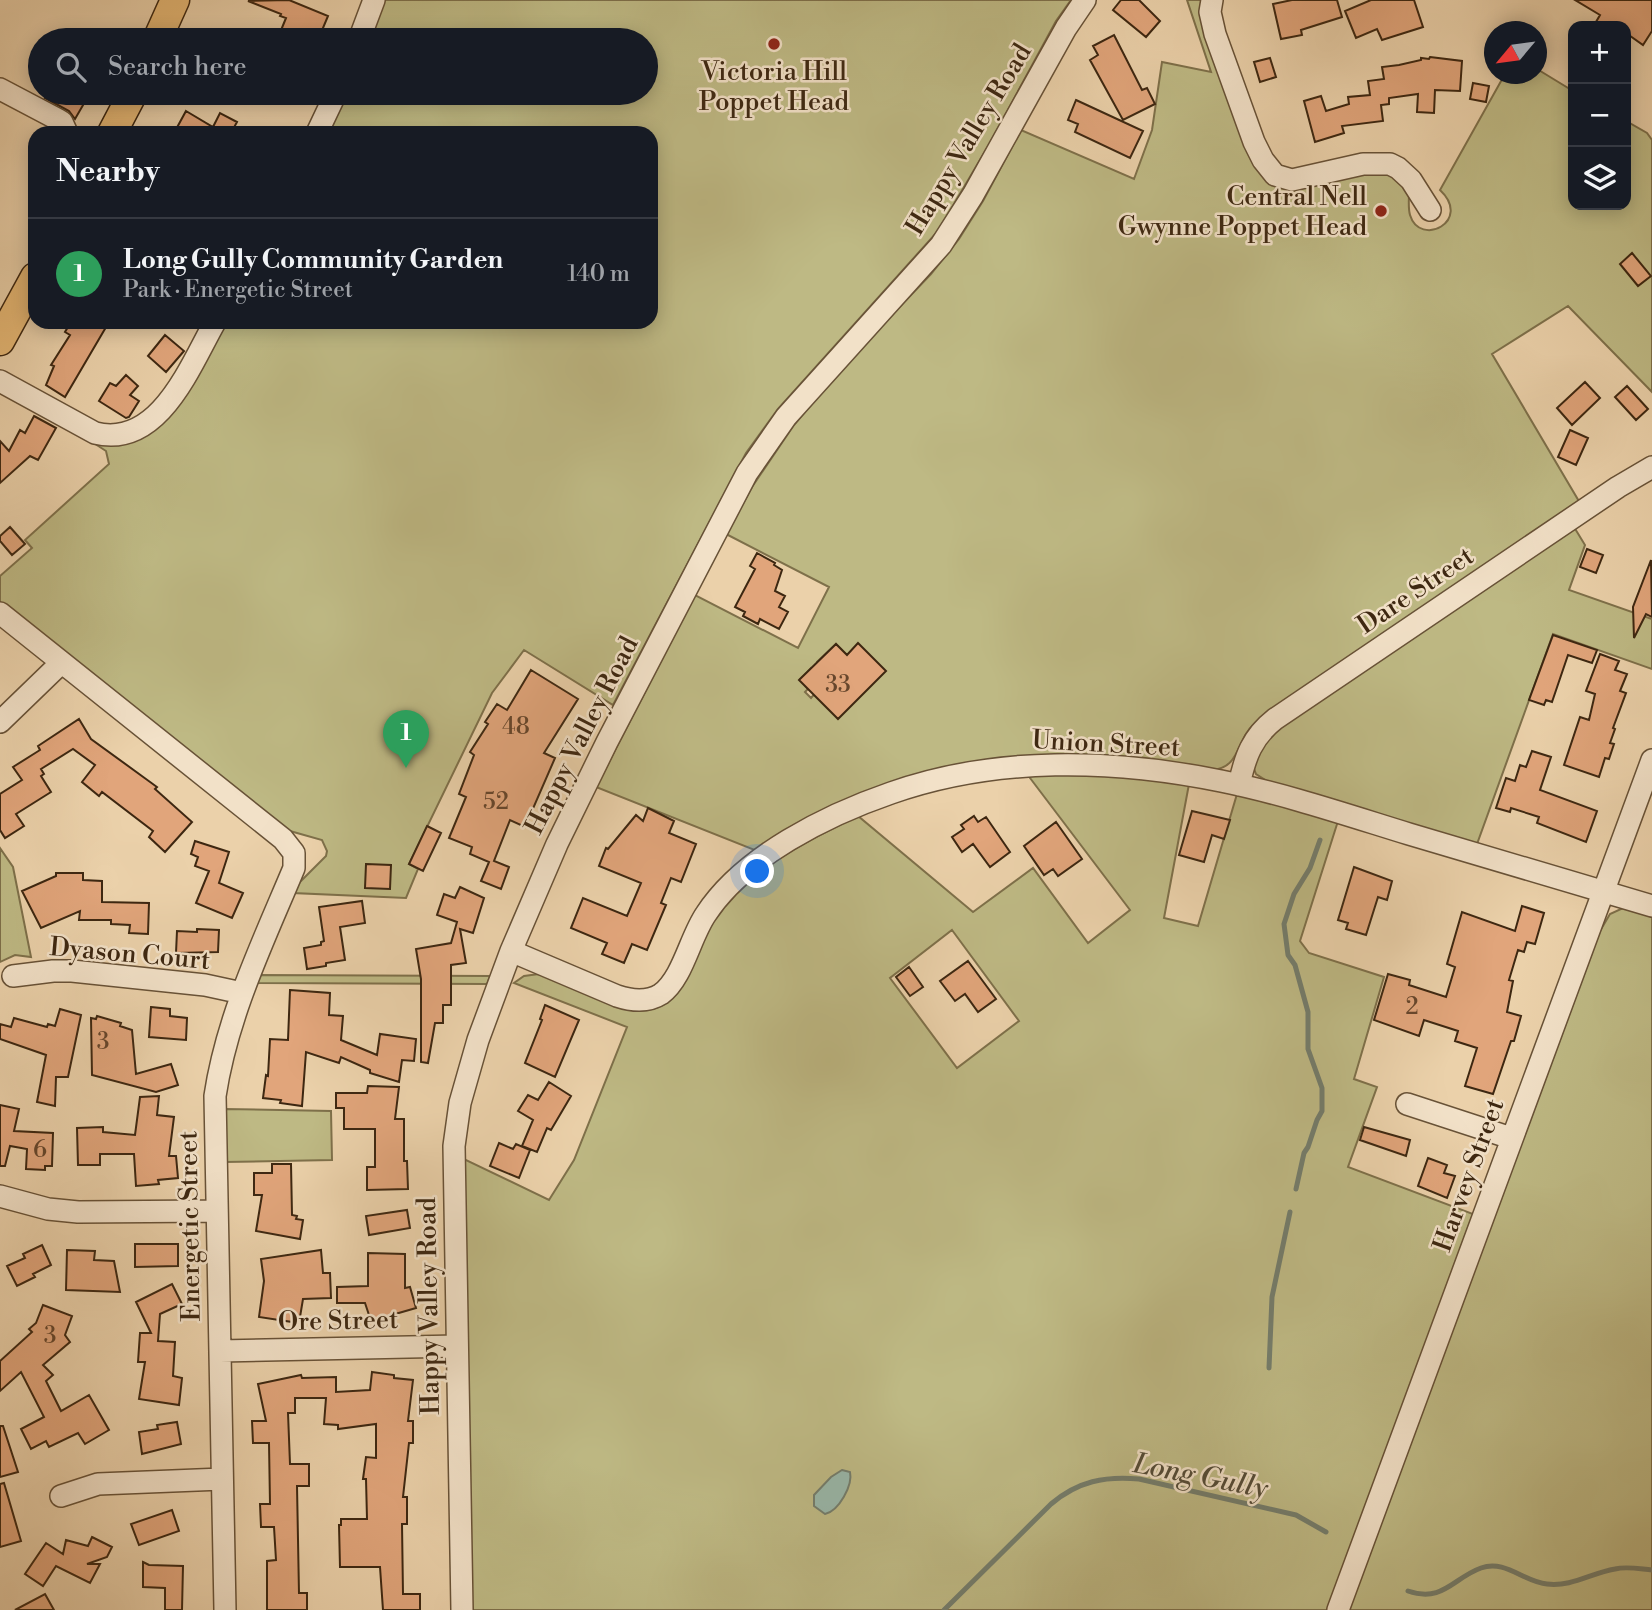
<!DOCTYPE html>
<meta charset="utf-8">
<style>
body{margin:0;font-family:"Libre Bodoni",serif;background:#20242c;color:#f1f3f6}
.controls{position:absolute;right:21px;top:21px;display:grid;overflow:hidden;border-radius:14px;box-shadow:0 4px 18px #0003}
.controls button{width:63px;height:63px;display:grid;place-items:center;padding:0;border:0;border-bottom:2px solid #363941;background:#171b24;color:#f1f3f6;font:35px sans-serif}
.compass{position:absolute;left:1484px;top:21px;width:63px;height:63px;border-radius:50%;background:#171b24;box-shadow:0 4px 18px #0003;rotate:241deg}
.you{position:absolute;left:758px;top:872px;width:24px;height:24px;margin:-18px;border:5px solid #fff;border-radius:50%;background:#1a73e8;box-shadow:0 0 0 10px #1a73e833}
.badge{display:grid;place-items:center;width:46px;height:46px;border-radius:50%;background:#c59692;color:#fff;font-size:23px;font-weight:700}
.pin{position:absolute;translate:-50% -58px;filter:drop-shadow(0 2px 4px #0008)}
.pin::after{content:'';position:absolute;top:37px;width:24px;height:21px;background:inherit;clip-path:polygon(0 0,100% 0,50% 100%)}
.list{margin:0;padding:0;list-style:none}
h2{display:flex;justify-content:space-between;align-items:center;height:91px;margin:0;padding:0 28px;font-size:30px}
h2 small{font-size:23px;font-weight:400;color:#9ea1a6}
.list li{display:grid;grid-template-columns:46px 1fr auto;gap:21px;align-items:center;box-sizing:border-box;height:112px;padding:0 28px;border-top:2px solid #363941}
.list b{display:block;font-size:26px;white-space:nowrap}
.list p{margin:0;font-size:23px;white-space:nowrap;color:#9ea1a6}
.list em{font-size:23px;font-style:normal;color:#9ea1a6}
.icon{flex:none;width:38px;height:38px;fill:none;stroke:currentColor;stroke-width:2;stroke-linecap:round;stroke-linejoin:round}
.map{position:relative;flex:none;width:1652px;height:1610px;overflow:hidden}
.search{position:absolute;background:#171b24;box-shadow:0 4px 18px #0003;left:28px;top:28px;width:630px;height:77px;display:flex;align-items:center;gap:18px;box-sizing:border-box;padding:0 24px;border-radius:38px;color:#9ea1a6;font-size:26px}
.panel{position:absolute;background:#171b24;box-shadow:0 4px 18px #0003;left:28px;top:126px;width:630px;height:203px;border-radius:21px}
.map>svg:first-child{display:block}
.green{fill:#beb984;stroke:#7e704a;stroke-width:2;fill-rule:evenodd}
.water{fill:#98b7a9;stroke:#747d6c;stroke-width:2}
.lines{fill:none;stroke-linecap:round;stroke-linejoin:round}
.stream{stroke:#747d6c;stroke-width:5}
.building{fill:#e1a57b;stroke:#3d2711;stroke-width:2}
.minor-casing{stroke:#685237;stroke-width:24}
.major-casing{stroke:#3d2711;stroke-width:31}
.minor{stroke:#f2e1c8;stroke-width:21}
.major{stroke:#e6b875;stroke-width:28}
.poi-dot{fill:#8f2418;stroke:#f2e1c8;stroke-width:2.5}
.labels{text-anchor:middle;stroke-width:5;stroke-linejoin:round;paint-order:stroke}
.number-label{font-size:23px;fill:#66462c}
.poi-label{font-size:26px;fill:#3d2711;stroke:#f2e1c8}
.street-label{font-size:26px;fill:#3d2711;stroke:#f2e1c8}
.water-label{font-size:28px;font-style:italic;fill:#544b37;stroke:#f2e1c8}
</style>
<div class="map">
<svg width="1652" height="1610" viewBox="0 0 1652 1610">
<rect width="100%" height="100%" fill="#ebd1aa"/>
<filter id="stains"><feTurbulence type="fractalNoise" baseFrequency=".00286" numOctaves="4"/><feColorMatrix values="0 0 0 0 .2 0 0 0 0 .09 0 0 0 0 .02 0 0 0 .5 -.17"/></filter>
<radialGradient id="worn" r=".72"><stop offset=".6" stop-color="#630" stop-opacity="0"/><stop offset="1" stop-color="#630" stop-opacity=".3"/></radialGradient>
<path class="green" d="M378,0H1071L1056,21L990,143L938,231L778,409L746,453L613,705L524,650L492,693L409,864L418,869L406,898L293,893L300,882L326,856L327,851L322,840L290,831L274,822L0,602V576L32,548L25,540L109,464L106,451L24,398L123,441L223,322H651V133H324L343,93H646V40H363Z
M1187,0H1202L1268,175L1390,171L1409,193C1409,200 1408,208 1410,215C1420,248 1473,221 1440,190L1505,74H1536L1537,69L1573,91V205H1626V121L1647,133L1652,140V392L1568,306L1492,354L1580,503L1267,713C1259,719 1251,725 1246,734C1236,751 1235,768 1212,770L1136,758L941,768L886,785L757,851L596,787L695,595L798,648L829,587L726,534L752,487L794,425L846,363L931,274L959,239L983,201L1021,130L1134,179L1152,130L1162,62L1211,72ZM836,644L847,655L858,644L811,698L805,692L808,689L800,679L811,668L817,673V662Z
M1574,527L1585,545L1569,590L1652,619V669L1553,634L1477,844L1267,781L1256,774L1253,766L1267,736Z
M1051,773L1133,777L1189,784L1164,918L1198,926L1237,794L1338,821L1300,941L1309,953L1384,977L1354,1079L1377,1087L1348,1167L1473,1214L1328,1610H472L464,1159L549,1200L574,1160L627,1027L514,983L524,976L539,974L638,1011C690,1010 686,959 708,926C744,873 801,843 858,816L973,912L1033,868L1088,943L1130,910L1027,774ZM952,930L1019,1021L957,1068L890,978Z
M0,848L13,867L31,957L15,955L0,962Z
M1623,908L1652,916V1610H1349L1600,931L1610,914Z
M260,975L490,976L487,984L257,983Z
M224,1109L331,1111L332,1160L225,1162Z"/>
<path class="water" d="M842,1470L850,1472C853,1485 839,1511 825,1514L814,1506V1495L831,1477Z"/>
<g class="lines">
<path class="stream" d="M1296,1189L1304,1153L1308,1147L1317,1120L1322,1111V1088L1308,1049V1012L1295,965L1288,955L1284,924L1294,894L1310,868L1320,840
M1269,1368L1272,1297L1290,1212
M1408,1591C1443,1603 1453,1578 1481,1568C1505,1559 1524,1582 1547,1584C1572,1587 1591,1573 1615,1569C1627,1566 1640,1569 1652,1570
M944,1610L1051,1504C1078,1481 1105,1476 1139,1479L1296,1515L1326,1532"/>
</g>
<path class="building" d="M289,0L328,16L318,40H277L286,18L280,16L281,14L248,1Z
M1121,0H1139L1160,21L1146,37L1113,10Z
M1292,0H1337L1342,17L1301,30L1302,35L1281,39L1273,4Z
M1371,0H1414L1423,27L1382,40L1377,29L1356,38L1345,11Z
M1575,0H1652V31L1643,45L1626,33V26H1603L1596,22L1600,15Z
M1114,35L1142,90L1147,88L1155,104L1123,120L1090,60L1098,55L1093,46Z
M1430,57L1462,61L1460,91L1435,90L1434,113L1417,112L1418,94L1389,98V104L1381,105L1383,121L1342,126L1344,133L1315,142L1304,101L1321,96L1326,111L1349,104L1348,97L1370,95L1368,81L1384,79L1382,67L1399,65L1421,60V58L1429,59Z
M1270,58L1276,77L1260,82L1254,62Z
M1473,83L1489,86L1486,102L1470,99Z
M48,93H90L75,119L69,111L45,98Z
M1076,100L1143,131L1130,158L1075,132L1078,124L1068,120Z
M186,111L213,127L220,113L237,122L231,133H174Z
M1632,253L1651,276L1638,286L1620,264Z
M71,322H109L65,397L46,385L54,366L51,365L70,335L65,332Z
M165,335L184,351L166,372L148,356Z
M126,375L138,386L130,395L139,401L129,417L126,418L99,401L110,383L116,386Z
M1585,382L1600,398L1572,425L1557,408Z
M1627,386L1648,409L1636,420L1615,397Z
M34,416L56,428L38,460L30,456L0,483V441L9,451L20,430L25,433Z
M1570,430L1588,438L1576,465L1558,457Z
M10,527L25,544L12,555L0,541V536Z
M1587,549L1603,555L1596,573L1580,567Z
M757,553L775,563L774,565L782,570L775,591L785,596L779,607L788,612L779,629L760,619L758,624L743,616L745,612L735,607L755,569L750,566Z
M1651,560L1652,617L1646,614L1634,638L1633,607Z
M1553,635L1597,650L1592,663L1568,655L1552,702L1546,700L1544,705L1529,700Z
M858,643L886,671L838,719L799,680L836,644L847,655Z
M1600,654L1619,661L1615,670L1627,674L1620,691L1626,693L1613,728L1615,729L1610,743L1614,744L1609,759L1605,758L1599,777L1564,765L1580,717L1589,720L1595,694L1586,691Z
M531,670L578,699L544,753L555,758L525,827L510,820L494,861L509,867L501,889L481,881L489,862L470,854L472,847L449,838L466,797L459,794L474,755L470,752L488,724L485,722L497,704L507,710Z
M79,719L91,739L157,787L155,789L192,822L165,852L149,837L153,831L102,792L99,796L82,782L95,765L73,749L41,769L44,774L41,776L51,792L16,814L24,826L5,838L0,830V794L22,780L13,767L40,750L38,746Z
M1532,751L1551,757L1540,790L1597,811L1586,842L1537,823L1539,817L1511,808L1510,812L1496,808L1506,778L1515,781L1520,765L1526,767Z
M648,808L674,821L669,833L696,844L681,882L671,878L661,903L666,905L647,950L632,944L624,963L602,954L607,943L571,928L583,898L627,916L641,883L599,866L606,848L608,849L636,815L643,821Z
M1192,811L1230,820L1224,839L1212,835L1204,862L1179,855Z
M974,816L978,822L986,817L1010,852L990,867L973,844L962,852L952,837L964,829L961,825Z
M1056,822L1082,859L1058,876L1053,869L1044,875L1024,846Z
M427,826L441,833L423,871L409,864Z
M195,841L229,852L219,883L243,893L232,918L196,903L209,871L195,866L198,857L191,854Z
M366,864L391,865L390,889L365,888Z
M1354,867L1392,881L1387,900L1378,897L1366,935L1346,929L1348,923L1338,920Z
M56,873H83V880L102,881V902L149,903L148,934L129,933L130,925L111,924V920H79L80,911L41,928L22,891L56,876Z
M460,887L484,898L473,933L460,929L466,963L451,965V1005H443V1023H435L428,1063L421,1062V979L416,949L451,943L457,922L437,915L444,894L455,898Z
M362,901L365,923L340,927L345,960L326,963V966L307,969L304,948L321,945V942L324,941L319,907Z
M1522,906L1544,913L1535,944L1527,942L1524,952L1518,950L1509,980L1513,981L1507,1012L1521,1016L1514,1041H1511L1493,1094L1465,1086L1477,1048L1455,1041L1458,1031L1424,1020L1419,1036L1374,1020L1388,974L1410,980L1409,985L1446,997L1455,967L1447,964L1462,912L1515,931Z
M197,929L219,930L218,952L176,953L177,931L197,932Z
M968,961L996,999L978,1012L965,994L955,1001L940,981Z
M909,967L923,987L910,996L896,977Z
M290,990L330,993L329,1015L343,1016L341,1040L377,1055L380,1034L416,1039L414,1061L402,1060L399,1082L370,1073V1070L341,1057L339,1063L306,1052L302,1106L280,1103L281,1100L263,1098L266,1075L268,1076L270,1039L288,1040Z
M545,1005L579,1020L555,1077L525,1063L542,1020L540,1019Z
M151,1007L170,1009V1016L187,1018L186,1040L149,1037Z
M60,1009L81,1015L68,1077H56L55,1106L37,1102L46,1055L0,1039V1024L11,1027L14,1018L47,1027L48,1024L55,1026Z
M97,1016L121,1023L120,1026L132,1030L136,1074L171,1064L178,1085L156,1092L92,1075L91,1018L96,1019Z
M549,1082L571,1096L551,1130L547,1128L537,1152L522,1146L533,1120L518,1111L528,1095L538,1100Z
M368,1086L399,1087L395,1119H404V1161H407L408,1189L367,1190V1167H375V1129H344V1108H336V1093H367Z
M159,1096L157,1115L174,1117L169,1156H176L178,1178L158,1180L159,1184L136,1186L134,1154H100V1165H78L77,1128L103,1127V1132L135,1135L140,1097Z
M0,1105L19,1109L14,1131L53,1133L52,1166H45V1170L26,1169L27,1149L10,1146L5,1166H0Z
M1364,1127L1410,1140L1406,1156L1360,1140Z
M499,1143L513,1149L516,1144L530,1150L519,1178L490,1166Z
M1428,1158L1447,1165L1444,1173L1455,1176L1447,1198L1418,1186Z
M272,1164H291L292,1215L297,1216L296,1219L303,1220L300,1239L256,1231L262,1195H254V1173H272Z
M407,1210L410,1228L369,1235L366,1216Z
M135,1244H178V1266L135,1267Z
M42,1245L51,1265L33,1274L35,1277L17,1286L7,1266L25,1258L23,1254Z
M67,1250L95,1251L94,1260L114,1261L120,1292L66,1290Z
M321,1250L323,1273H330L331,1298L303,1299L299,1323L259,1317L264,1281L261,1259Z
M368,1253L405,1254V1288L410,1287L416,1308L371,1321L365,1303H337V1287L368,1286Z
M172,1284L182,1304L160,1314L158,1341L175,1342L173,1376L182,1378L179,1405L139,1399L145,1362H138L140,1333H151L136,1302Z
M43,1305L72,1316L65,1335L70,1342L43,1365L53,1375L46,1381L61,1411L89,1395L109,1430L85,1444L78,1433L49,1447L46,1441L31,1449L21,1429L44,1417L21,1372L0,1391V1361L32,1332L29,1329L36,1323Z
M372,1372L394,1375V1378L413,1380L408,1421H413V1443H409L403,1497H407V1524H402L403,1594H420V1610H383L380,1567H340L339,1525H341V1519H367L366,1479H363L366,1457L376,1458V1424L338,1429V1425L324,1424L326,1398H295V1413H288L290,1464H309V1486H297L299,1593H307V1610H267V1561L276,1560L274,1527H261L260,1504H270L269,1443H253L252,1421H266L258,1384L301,1375L302,1378L336,1377V1392L370,1390Z
M177,1422L181,1444L142,1454L139,1432L158,1429L157,1425Z
M0,1426H3L18,1472L0,1477Z
M4,1483L21,1541L0,1547V1484Z
M172,1510L179,1531L139,1545L131,1524Z
M92,1537L112,1547L107,1557L87,1564H100L90,1583L56,1566L43,1586L25,1574L46,1543L63,1554L66,1540L88,1546Z
M143,1562L149,1565L183,1566L182,1610H165V1588L143,1587Z
M45,1594L54,1610H15Z"/>
<g class="lines">
<defs>
<path id="minor" d="M1212,0L1210,12L1215,34L1254,142L1263,160L1275,175L1292,180L1363,164H1390L1398,168L1411,180L1430,210
M359,40L374,0
M0,89L57,119L62,122L67,133
M317,133L336,93
M0,381L95,433C159,449 190,366 215,322
M0,613L283,839L294,853V868C263,942 227,1016 215,1096L225,1610
M0,722L61,663
M1239,785C1245,757 1252,737 1275,719L1618,487L1652,467
M511,951L617,996C632,1001 647,1003 661,994C683,978 690,937 706,914C744,856 827,815 891,793C996,756 1113,759 1221,781C1285,794 1347,815 1409,834C1490,858 1571,882 1652,906
M13,976L53,971H72L205,985L242,993
M1407,1104L1511,1138
M0,1196L48,1209L78,1212L216,1211
M220,1351L457,1346
M61,1496L98,1484L222,1479
M462,1610L454,1146L460,1103L478,1040L511,951L557,844L607,742L747,473L786,417L941,245L973,195L1066,28L1085,0
M1338,1610L1652,760"/>
<path id="major" d="M157,40L175,0
M112,133L133,93
M0,341L35,277"/>
</defs>
<use href="#minor" class="minor-casing"/>
<use href="#major" class="major-casing"/>
<use href="#minor" class="minor"/>
<use href="#major" class="major"/>
</g>
<g class="poi-dot">
<circle cx="774" cy="44" r="7"/>
<circle cx="1381" cy="211" r="7"/>
</g>
<g class="labels">
<g class="number-label">
<text x="838" y="692">33</text>
<text x="516" y="734">48</text>
<text x="496" y="809">52</text>
<text x="1412" y="1014">2</text>
<text x="103" y="1049">3</text>
<text x="40" y="1157">6</text>
<text x="50" y="1343">3</text>
</g>
<g class="poi-label">
<text x="774" y="80">Victoria Hill<tspan x="774" dy="30">Poppet Head</tspan></text>
<text x="1367" y="205" text-anchor="end">Central Nell<tspan x="1367" dy="30">Gwynne Poppet Head</tspan></text>
</g>
<g class="street-label">
<text transform="translate(968 139) rotate(-59)" y="9">Happy Valley Road</text>
<text transform="translate(1415 590) rotate(-34)" y="9">Dare Street</text>
<text transform="translate(581 735) rotate(-63)" y="9">Happy Valley Road</text>
<text transform="translate(1106 743) rotate(3)" y="9">Union Street</text>
<text transform="translate(130 953) rotate(5)" y="9">Dyason Court</text>
<text transform="translate(1468 1175) rotate(-70)" y="9">Harvey Street</text>
<text transform="translate(189 1226) rotate(-91)" y="9">Energetic Street</text>
<text transform="translate(428 1306) rotate(-91)" y="9">Happy Valley Road</text>
<text transform="translate(338 1320) rotate(-1)" y="9">Ore Street</text>
</g>
<g class="water-label">
<text transform="translate(1201 1475) rotate(11)" y="10">Long Gully</text>
</g>
</g>
<rect width="100%" height="100%" filter="url(#stains)"/>
<rect width="100%" height="100%" fill="url(#worn)"/>
</svg>
<div class="controls">
<button>+</button>
<button>−</button>
<button><svg class="icon" aria-label="layers" viewBox="0 0 24 24"><path d="M12 4l9 5-9 5-9-5zM3 14l9 5 9-5"/></svg></button>
</div>
<svg class="compass" viewBox="-18 -18 36 36"><path d="M0-13l5 13h-10z" fill="#e53935"/><path d="M0 13l5-13h-10z" fill="#9ea1a6"/></svg>
<div class="you"></div>
<div class="pin badge" style="left:406px;top:768px;background:#2e9e5b">1</div>
<div class="search"><svg class="icon" aria-label="search" viewBox="0 0 24 24"><circle cx="10" cy="10" r="6"/><path d="M15 15l6 6"/></svg>Search here</div>
<section class="panel">
<h2>Nearby<small></small></h2>
<ul class="list">
<li><span class="badge" style="background:#2e9e5b">1</span><div><b>Long Gully Community Garden</b><p>Park · Energetic Street</p></div><em>140 m</em></li>
</ul>
</section>
</div>
